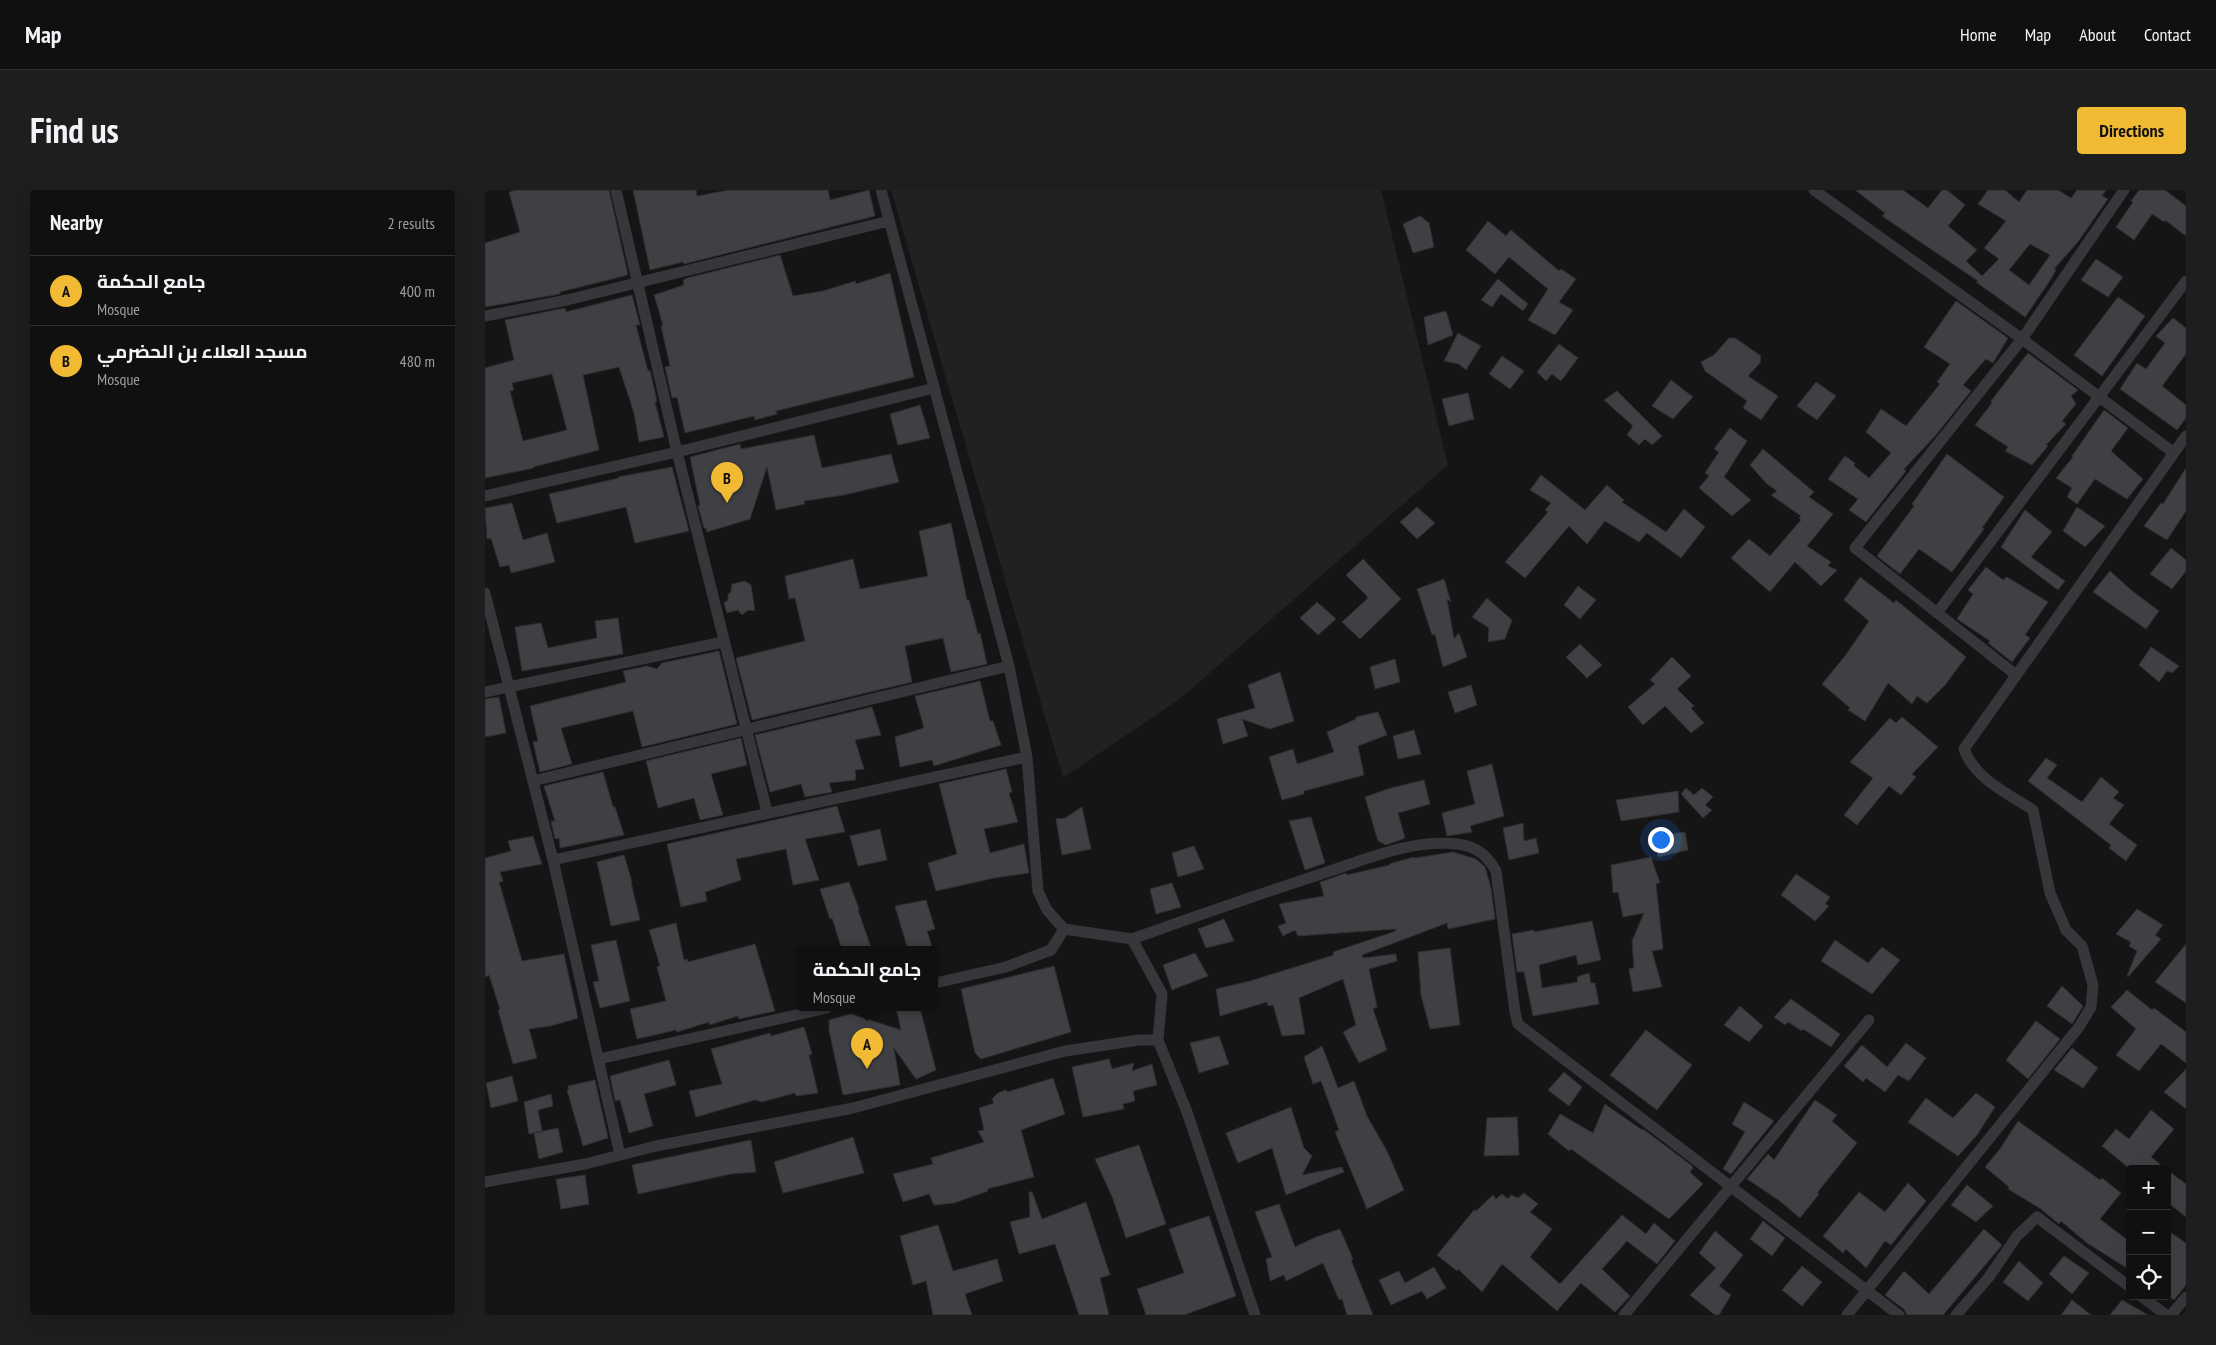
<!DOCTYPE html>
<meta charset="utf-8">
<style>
body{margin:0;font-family:"PT Sans Narrow",Cairo,sans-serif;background:#1e1e1e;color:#f1f3f6}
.controls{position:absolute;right:15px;bottom:15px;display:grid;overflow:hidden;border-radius:5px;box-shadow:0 5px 20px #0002}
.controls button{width:45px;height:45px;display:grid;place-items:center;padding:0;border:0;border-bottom:1px solid #303030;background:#101010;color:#f1f3f6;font:25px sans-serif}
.you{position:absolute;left:1175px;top:649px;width:18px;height:18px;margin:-12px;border:4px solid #fff;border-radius:50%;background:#1a73e8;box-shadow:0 0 0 8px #1a73e833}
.badge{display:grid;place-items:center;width:32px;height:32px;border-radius:50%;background:#f1ba32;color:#111;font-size:16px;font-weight:700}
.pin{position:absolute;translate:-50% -41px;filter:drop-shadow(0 1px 2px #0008)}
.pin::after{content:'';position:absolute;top:26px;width:18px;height:15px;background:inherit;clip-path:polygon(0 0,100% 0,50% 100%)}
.popup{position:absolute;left:311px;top:756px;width:142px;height:65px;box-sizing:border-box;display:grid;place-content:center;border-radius:5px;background:#101010;filter:drop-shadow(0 1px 4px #0005);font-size:16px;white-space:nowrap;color:#9c9d9f}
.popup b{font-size:19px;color:#f1f3f6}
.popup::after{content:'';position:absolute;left:50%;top:100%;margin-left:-10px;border:10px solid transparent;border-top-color:#101010}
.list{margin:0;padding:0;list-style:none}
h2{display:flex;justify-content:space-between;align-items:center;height:65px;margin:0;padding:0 20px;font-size:21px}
h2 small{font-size:16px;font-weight:400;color:#9c9d9f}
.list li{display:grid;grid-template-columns:32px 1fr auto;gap:15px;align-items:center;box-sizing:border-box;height:70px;padding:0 20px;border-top:1px solid #303030}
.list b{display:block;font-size:19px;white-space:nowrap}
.list p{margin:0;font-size:16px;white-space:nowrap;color:#9c9d9f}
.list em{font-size:16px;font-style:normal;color:#9c9d9f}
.icon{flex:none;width:28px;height:28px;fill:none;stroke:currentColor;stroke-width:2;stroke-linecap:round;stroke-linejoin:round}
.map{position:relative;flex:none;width:1701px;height:1125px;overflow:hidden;border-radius:5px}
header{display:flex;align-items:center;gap:30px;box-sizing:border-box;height:70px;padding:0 25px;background:#101010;border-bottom:1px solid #303030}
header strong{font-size:24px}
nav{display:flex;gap:28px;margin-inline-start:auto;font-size:18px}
.intro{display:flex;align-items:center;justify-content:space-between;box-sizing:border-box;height:120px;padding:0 30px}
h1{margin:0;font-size:35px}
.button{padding:12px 22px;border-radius:5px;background:#f1ba32;color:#111;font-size:18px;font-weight:700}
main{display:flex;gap:30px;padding:0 30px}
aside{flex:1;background:#101010;border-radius:5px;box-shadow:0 5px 20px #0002}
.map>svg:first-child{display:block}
.built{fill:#212123}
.building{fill:#3f4043;stroke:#2f2f32;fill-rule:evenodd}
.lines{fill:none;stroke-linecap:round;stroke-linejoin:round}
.minor{stroke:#36363b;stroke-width:11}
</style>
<header>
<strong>Map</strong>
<nav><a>Home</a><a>Map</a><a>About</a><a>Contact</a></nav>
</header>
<div class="intro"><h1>Find us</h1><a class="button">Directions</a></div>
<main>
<aside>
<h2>Nearby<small>2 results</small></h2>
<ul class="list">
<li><span class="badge">A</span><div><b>جامع الحكمة</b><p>Mosque</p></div><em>400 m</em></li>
<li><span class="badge">B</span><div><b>مسجد العلاء بن الحضرمي</b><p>Mosque</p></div><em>480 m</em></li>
</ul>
</aside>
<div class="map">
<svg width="1701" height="1125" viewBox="0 0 1701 1125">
<rect width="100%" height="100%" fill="#151516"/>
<path class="built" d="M406,0H896L963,275L696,508L578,588Z"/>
<path class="building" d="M31,0H124L143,85L75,102V104L0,117V53L35,42L24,2Z
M148,0H211L212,6L244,0H343L345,10L384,0L390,26L199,74L198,72L165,80Z
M1370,0H1418L1443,18L1457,0H1462L1480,15L1463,36L1492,60L1481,71L1497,86L1514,69L1499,58L1521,31L1493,14L1503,0H1520L1534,12L1542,0H1573L1586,8L1592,0H1621L1617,6L1623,9L1592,53L1569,79L1571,80L1564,92L1540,127L1491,92L1493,91L1397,26L1400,23ZM1545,54L1565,65L1544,95L1524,80Z
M1654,0H1680L1701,16V46L1680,30L1679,32L1667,24L1649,50L1631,37L1648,12L1646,11Z
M935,26L944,33L949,57L928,63L918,34Z
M1003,31L1021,46L1026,40L1074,81L1076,79L1091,89L1074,112L1088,120L1070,145L1043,130L1063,99L1024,67L1010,84L981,60Z
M295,65L308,106L338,101L370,91L371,94L405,83L429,187L291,221L292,224L270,230L269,226L200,243L192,207L187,208L180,177L185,176L176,136L178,135L169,105L199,95L198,90L202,88Z
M1611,69L1638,87L1623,107L1596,90Z
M1013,89L1043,114L1038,121L1016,104L1007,117L996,110Z
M147,105L155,135H151L163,181L165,180L172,211L170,212L179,247L154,252L149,223L134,177L98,185L114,260L48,277L49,278L0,288V178L29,170L20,130L80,118L81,122ZM67,184L82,240L38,251L25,201L29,200L27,193Z
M1633,107L1660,126L1617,186L1589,165Z
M1471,111L1523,148L1508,173L1501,169L1478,195L1486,201L1450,246L1419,279L1421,281L1381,332L1364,320L1373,309L1343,289L1360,266L1370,273L1369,276L1384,288L1406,263L1381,242L1396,219L1421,236L1455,194L1452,192L1465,174L1439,157Z
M961,121L968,145L943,155L939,127Z
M1688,128L1701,138V164L1677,196L1701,215V228L1692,240L1635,199L1652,173L1661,179L1680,153L1671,146Z
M973,143L996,156L981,180L974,174L959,171Z
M1244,148H1250L1276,166L1275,173L1263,186L1293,206L1276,230L1258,218L1262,211L1220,181L1216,172L1229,165Z
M1074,154L1093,168L1076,191L1067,184L1061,191L1052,182Z
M1543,163L1593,200L1586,206L1591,214L1577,231L1581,234L1561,255L1563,256L1547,275L1520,261L1523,257L1490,235L1507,213L1506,211Z
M1017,166L1039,181L1025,199L1004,184Z
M1186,190L1208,207L1188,229L1167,216Z
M1331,192L1351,206L1332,230L1312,216Z
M1132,201L1177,246L1167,255L1160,249L1154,255L1142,245L1148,236L1119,210Z
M983,203L989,229L964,236L957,209Z
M435,215L445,248L413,255L405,224Z
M1619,220L1643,238L1626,261L1658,289L1642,309L1610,289L1592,314L1582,307L1587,298L1571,288L1588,267L1587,266Z
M1245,238L1262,251L1239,287L1266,310L1247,326L1214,298L1224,286L1220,283L1234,262L1229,259Z
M329,245L337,278L406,264L414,292L359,305L319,311L320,314L291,320L282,277L265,329L222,342L221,338H219L213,316L215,315L205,267L255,254L256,259Z
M1278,259L1329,302L1324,307L1348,324L1322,356L1346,372L1343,376L1352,380L1336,396L1310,372L1285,402L1246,368L1264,349L1285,366L1316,330L1314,328L1316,326L1286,305L1292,301L1282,294L1265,275Z
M1462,264L1519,307L1497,338L1499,339L1467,382L1434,359L1415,384L1392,366L1429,316L1427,314Z
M187,277L204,341L150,353L141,317L72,333L64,304L134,288L133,287Z
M1701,278V321L1682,350L1659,336L1676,313L1678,314Z
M1056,285L1100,320L1122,295L1139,310L1137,312L1181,342L1199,319L1220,337L1196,368L1162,343L1154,352L1120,331L1102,354L1084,336L1040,388L1020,372L1063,322L1060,320L1066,313L1045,300Z
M27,313L38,350L62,343L70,372L26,383L24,375L15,377L6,348L2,349L0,318Z
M932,317L950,333L932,349L915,332Z
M1592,317L1620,336L1600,357L1578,341Z
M1540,320L1567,342L1546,367L1580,391L1573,400L1516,357Z
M466,333L482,410H484L493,444L495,443L502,474L466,482L458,448L420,456L427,492L267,530L251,468L320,451L310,408L304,409L300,386L368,369L375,399L443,386L434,341Z
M1686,358L1701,370V381L1687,399L1665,384Z
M878,369L916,409L875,449L857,432L882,409V406L861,385Z
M1501,377L1518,390L1522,387L1563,412L1540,445L1545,448L1527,472L1503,453L1505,451L1472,429L1488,404L1483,400Z
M1625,381L1646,400L1674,421L1661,439L1608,402Z
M1375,387L1409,413L1411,410L1481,467L1460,495L1442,513L1432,506L1427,514L1403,493L1380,531L1363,520L1365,518L1337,494L1360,466L1384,431L1359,410Z
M959,389L966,412L962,409L969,449L974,443L982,467L958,477L950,444L947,445L932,399Z
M260,391L266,395L270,421L263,420L257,425L253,420L242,423L239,413L243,410V405L246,401L247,394Z
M1093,396L1111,410L1095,429L1079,415Z
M1002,408L1027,430L1020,449L1003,452L1004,438L987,427Z
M832,412L851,429L833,445L815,428Z
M133,428L138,464L37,481L30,437L56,433L63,458L112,448L110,431Z
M1095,454L1117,475L1102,488L1081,467Z
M1666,457L1694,476L1687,483L1682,481L1674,492L1654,475Z
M234,461L252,534L157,557L148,521L76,538L87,574L55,582L48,552L53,551L45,516L141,492L138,481L162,476L172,479L177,473Z
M1187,467L1206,486L1192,499L1209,516L1206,518L1219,533L1206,543L1180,516L1158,535L1143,517L1170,494L1165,490Z
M910,469L915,492L890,499L885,477Z
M795,482L809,531L785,539L757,529L763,546L738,554L732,529L770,518L763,495Z
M495,491L505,531H508L516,555L449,576L447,570L415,577L410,547L439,538L430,506Z
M986,495L992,515L970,523L963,502Z
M14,507L21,543L0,547V509Z
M387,517L396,545L370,550L379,579L370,580L371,590L344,593L347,602L320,607L316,594L285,602L270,545Z
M893,522L902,545L873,556L879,585L819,601V604L797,610L784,567L808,559L812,574L849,562L842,542L871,529V527Z
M1417,527L1453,557L1427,584L1431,587L1416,605L1404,596L1372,635L1359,625L1388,588L1365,572L1405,528L1411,533Z
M929,540L936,564L913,569L908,546Z
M256,548L262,575L226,584L238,625L215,630L209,608L173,618L161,571Z
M1561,568L1572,575L1562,588L1597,612L1616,587L1634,602L1628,608L1639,615L1624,634L1652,655L1641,671L1624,658L1626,655L1543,591Z
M1007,574L1019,626L985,636L987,642L962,646L957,623L990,614L982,581Z
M521,579L527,602L524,603L533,632L499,639L505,663L539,654L544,683L509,688L451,701L443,673L472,664L454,594Z
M118,582L128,617H130L139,645L75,658L74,648L70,649L66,631H70L59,596Z
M939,590L945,614L913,623L920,648L901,655L893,651L880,607L906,598Z
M1201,598L1209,605L1217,598L1228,607L1220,615L1227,620L1218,628L1196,604Z
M1193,601L1194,622L1136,631L1131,610Z
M352,616L360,642L320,649L334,690L308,695L301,659L251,669L256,690L220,702L222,711L196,717L182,654Z
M597,617L606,659L577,665L571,629L580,628Z
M826,627L840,673L820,680L804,631Z
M1038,633L1039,651L1051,648L1054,663L1024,670L1018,638Z
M395,639L402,670L373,676L365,646Z
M1200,642L1203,660L1173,667L1170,646Z
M48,646L57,674L15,682L18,691L14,692L37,771L79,764L93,828L66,836L44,839L52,868L28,874L13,820L15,819L4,785L0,787V668L26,661L23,651Z
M709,656L719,679L693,687L687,663Z
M968,662L991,669L1000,677L1006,698L1010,729L963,739L962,733L877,765L878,768L911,764L912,771L884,779L892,817L888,819L902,860L874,873L858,842L871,835L858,789L814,808L820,844L797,846L788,815L783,816L782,812L735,826L731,799L765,791L849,765L848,762L911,741L910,739L813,746L810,740L798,746L793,736L801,733L794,714L839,706L835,692L861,683L862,685L905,675L904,674L929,667L930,668Z
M139,665L147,692H146L155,730L126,736L112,672Z
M1166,667L1175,693L1171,694L1178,759L1167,761L1177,797L1148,802L1144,779L1149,778L1147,751L1159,723L1138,727L1133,702L1128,703L1126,675Z
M1311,684L1345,707L1340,714L1344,716L1330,731L1296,705Z
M364,692L374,719L373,720L387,760H357L347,728L345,729L335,699Z
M687,693L696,717L671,724L665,699Z
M441,710L450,739L442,741L448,760H423L410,716Z
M1652,719L1678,735L1670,745L1676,749L1643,787L1642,786L1652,761L1644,756L1646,752L1631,744Z
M739,729L749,751L721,758L713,739Z
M1107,731L1116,770L1093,775L1091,765L1054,775L1057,798L1093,792L1092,787L1104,783L1106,793H1110L1114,814L1048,826L1039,782H1032L1027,744L1049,740V742Z
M191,733L199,770L202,769L203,772L270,754L290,821L254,829L253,826L224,835V832L192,842L191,840L152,849L145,819L181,811L172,777L175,776L164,740Z
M131,750L145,811L115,818L108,792L114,791L106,755Z
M1350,750L1383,773L1397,757L1415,770L1387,804L1336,771Z
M1701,754V813L1670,792Z
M965,758L975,835L945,839L936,805L933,762Z
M710,763L723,786L687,800L678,775Z
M569,776L586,842L496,869L490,863L476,799Z
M1577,796L1598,816L1587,834L1562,816Z
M1642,800L1667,820L1669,818L1701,842V873L1676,854L1654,881L1631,865L1651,839L1626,817Z
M1306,809L1355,844L1346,857L1318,839L1317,841L1303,832L1300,835L1289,827Z
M1255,816L1278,836L1264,852L1239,835Z
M411,818H435L451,880L431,889L409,858L415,895L358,905L344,840V830L366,824L416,840Z
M1551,831L1575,849L1543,889L1521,870Z
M319,837L327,864L324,865L333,903L311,906L310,903L277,912L270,910L211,927L204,901L237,894L226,859L285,843L286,846Z
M1161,840L1207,875L1172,920L1125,885Z
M734,846L744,874L714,883L705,853Z
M1421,853L1441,868L1424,891L1413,885L1400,902L1381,888L1378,892L1359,876L1377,855L1402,877Z
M837,856L853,898L869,891L882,926L902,961L919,1000L882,1019L850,942L854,940L836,891L828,894L819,867Z
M1587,858L1613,878L1598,898L1569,880Z
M624,869L627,879L649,873L647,881L667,874L672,895L648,901L650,911L638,914L639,919L598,927L587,877Z
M184,870L191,895L159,904L168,936L144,943L135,910L130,911L125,886Z
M1701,879V919L1679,902Z
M1079,882L1097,897L1084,916L1063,900Z
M27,886L33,911L6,918L1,893Z
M568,888L580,924L536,940L549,987L502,999L503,1001L469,1013L449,1015L444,1004L418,1012L408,984L448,974L446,968L499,952L493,941L499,940L494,918L509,913L507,909L513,903L521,900L522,902Z
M110,890L123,948L98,956L82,900L84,899L83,896Z
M1491,903L1510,917L1492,945L1473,966L1423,932L1441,908L1468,928Z
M66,904L68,916L53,920L57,941L44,944L39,912Z
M1330,910L1352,925L1347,931L1372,953L1332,1003L1334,1004L1315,1028L1295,1011L1262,989L1283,964L1289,970Z
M1259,912L1289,931L1246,984L1238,979L1260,942L1247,934Z
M1120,914L1157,940L1158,939L1206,975L1208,978L1205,982L1218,994L1184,1029L1086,959L1084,961L1063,944L1075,924L1108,943Z
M806,917L819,958L827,966L817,985L857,977L859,982L801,1005L787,958L753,973L741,943Z
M1666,920L1689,939L1666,967L1681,979H1645L1617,956L1631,939L1644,949Z
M1032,927L1034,965L999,966L1002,928Z
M1533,931L1615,990L1617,988L1636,1003L1615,1029L1645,1052V1080L1602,1053L1576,1031L1574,1034L1556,1019L1523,999L1524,997L1500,977L1515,959Z
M73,938L78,962L54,969L49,943Z
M368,947L379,983L298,1003L289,972Z
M266,950L271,982L246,984L153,1004L147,975Z
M654,955L681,1034L641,1048L628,1009L610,969Z
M1682,980L1701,994V1027L1682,1012Z
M100,985L104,1014L76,1019L71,989Z
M1423,993L1441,1011L1406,1055L1400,1051L1381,1078L1361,1059L1358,1063L1338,1046L1374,1002L1400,1022Z
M1482,995L1508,1016L1491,1032L1466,1015Z
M544,1002H547L557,1029L601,1012L625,1085L615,1088L624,1125H594L570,1054L534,1064L525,1032L545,1027Z
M1039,1003L1053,1014L1045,1022L1067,1039L1045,1067L1075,1094L1137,1025L1161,1044L1169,1033L1190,1051L1172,1074L1142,1051L1117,1079L1145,1106L1130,1122L1096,1093L1072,1121L1017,1074L997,1102L973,1079L972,1081L952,1065L989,1020L991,1021L1008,1005L1011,1009L1017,1004L1023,1009L1026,1005L1033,1008Z
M794,1014L810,1057L831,1047L855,1039L868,1069L866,1070L888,1125H862L857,1109L854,1110L838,1073L801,1091L799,1085L785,1091L781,1069L787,1067L770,1022Z
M724,1026L751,1106L699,1125H661L652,1099L699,1083L684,1039Z
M1278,1031L1300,1048L1287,1066L1265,1049Z
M453,1035L468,1081L512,1069L518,1091L480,1104L487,1125H448L441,1091L428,1095L415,1046Z
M1499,1039L1517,1055L1458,1125H1422L1419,1119L1400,1105L1419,1081L1444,1104Z
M1682,1040L1701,1053V1095L1689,1110L1682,1105Z
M1230,1041L1258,1065L1234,1096L1246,1105L1234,1125H1230L1205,1105L1231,1078L1214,1063Z
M1579,1066L1604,1083L1587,1104L1564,1084Z
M1534,1071L1558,1093L1543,1111L1518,1092Z
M1317,1076L1337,1092L1317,1116L1297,1100Z
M949,1077L961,1098L942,1109L937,1101L906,1115L894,1090L914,1081L920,1093Z
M1587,1110L1606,1125H1576Z
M1637,1110L1663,1125H1625Z"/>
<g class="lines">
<path class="minor" d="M131,0L192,262L282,622
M396,0L524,476L542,567L553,701L562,720L579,739
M1329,0L1537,149L1689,263
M0,126L82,110L404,31
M0,306L192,262L449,198
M0,403L68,670L135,965
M1452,423L1701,91
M1531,485L1370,358L1537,149L1639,0
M0,502L238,452
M48,591L524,476
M68,670L542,567
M647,749C711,726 775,704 839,683C882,669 926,649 972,654C991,656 1002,665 1011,681L1030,822L1033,834L1414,1125
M450,793L521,777L566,760L579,739L647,749L677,804L673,850
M114,869L342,818
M0,992L100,974L171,956L368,918L580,861L654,850H673L702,922L770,1125
M1656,1106L1681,1125
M1139,1125L1384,830
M1362,1125L1594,837L1606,817L1608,795L1597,756L1581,740L1565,703L1548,620C1522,603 1490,589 1479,559L1701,246
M1471,1125L1504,1087L1532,1046L1552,1027L1645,1097
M1686,1125L1701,1107"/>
</g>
</svg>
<div class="controls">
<button>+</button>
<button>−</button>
<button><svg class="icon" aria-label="locate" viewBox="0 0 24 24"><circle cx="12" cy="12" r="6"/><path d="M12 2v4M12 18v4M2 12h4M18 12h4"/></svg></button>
</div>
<div class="you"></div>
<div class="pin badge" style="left:382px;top:879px">A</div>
<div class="popup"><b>جامع الحكمة</b>Mosque</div>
<div class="pin badge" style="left:242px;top:313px">B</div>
</div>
</main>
